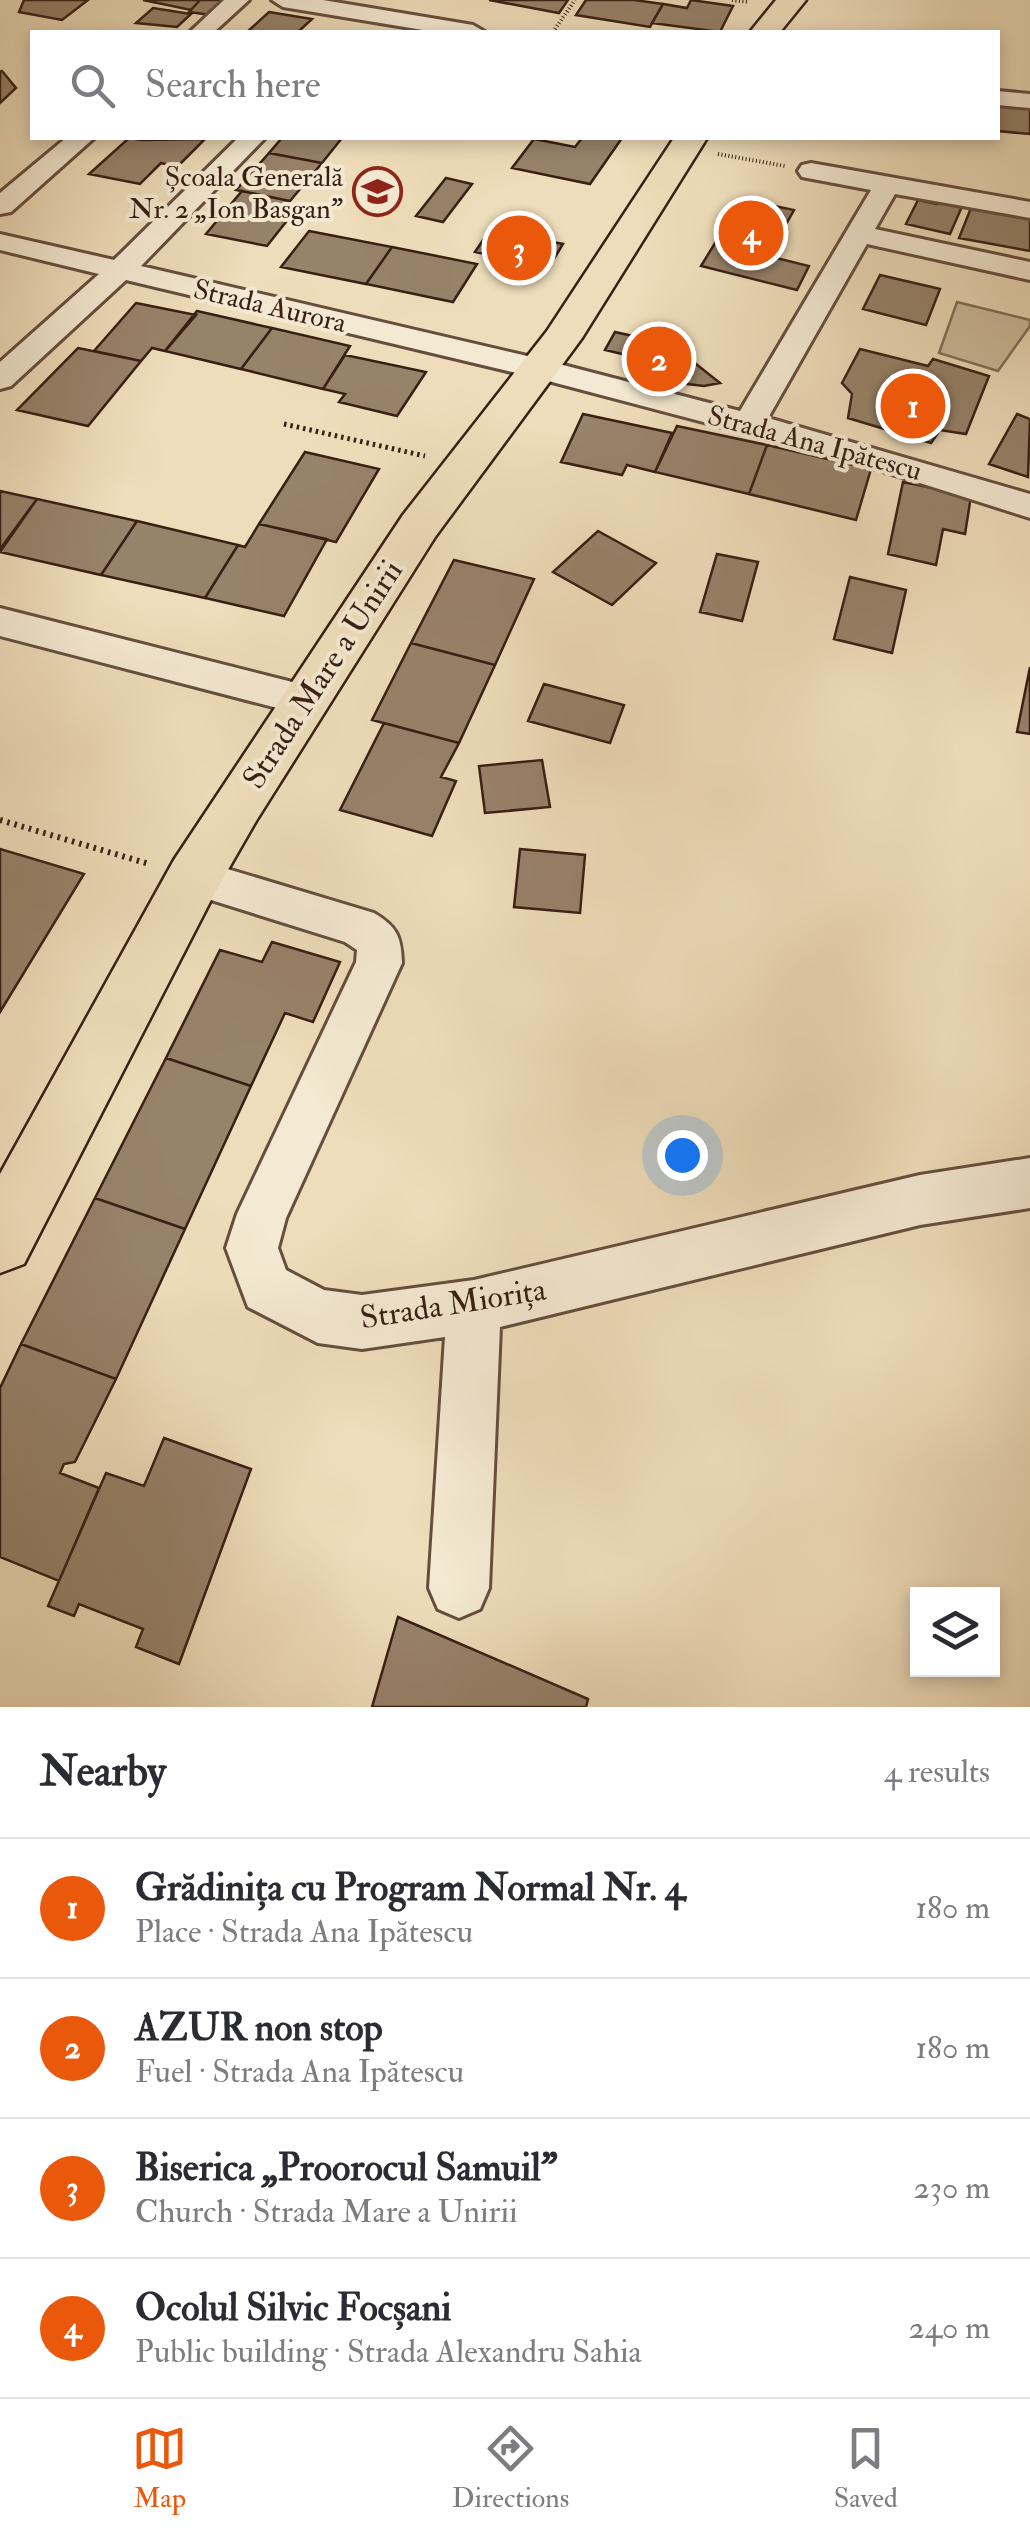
<!DOCTYPE html>
<meta charset="utf-8">
<style>
body{margin:0;font-family:"IM FELL Double Pica",serif;background:#f7f7f7;color:#2b2b33}
.controls{position:absolute;right:30px;bottom:30px;display:grid;overflow:hidden;border-radius:0px;box-shadow:0 5px 15px #0003}
.controls button{width:90px;height:90px;display:grid;place-items:center;padding:0;border:0;border-bottom:2px solid #e1e1e2;background:#fff;color:#2b2b33;font:50px sans-serif}
.you{position:absolute;left:682px;top:1155px;width:35px;height:35px;margin:-25px;border:8px solid #fff;border-radius:50%;background:#1a73e8;box-shadow:0 0 0 15px #1a73e833}
.badge{display:grid;place-items:center;width:65px;height:65px;border-radius:50%;background:#ea580c;color:#fff;font-size:32px;font-weight:700}
.pin{position:absolute;translate:-50% -50%;border:5px solid #fff;box-shadow:0 2px 10px #0006}
.list{margin:0;padding:0;list-style:none}
h2{display:flex;justify-content:space-between;align-items:center;height:130px;margin:0;padding:0 40px;font-size:42px}
h2 small{font-size:32px;font-weight:400;color:#7c7c81}
.list li{display:grid;grid-template-columns:65px 1fr auto;gap:30px;align-items:center;box-sizing:border-box;height:140px;padding:0 40px;border-top:2px solid #e1e1e2}
.list b{display:block;font-size:38px;white-space:nowrap}
.list p{margin:0;font-size:32px;white-space:nowrap;color:#7c7c81}
.list em{font-size:32px;font-style:normal;color:#7c7c81}
.icon{flex:none;width:55px;height:55px;fill:none;stroke:currentColor;stroke-width:2;stroke-linecap:round;stroke-linejoin:round}
.map{position:relative;flex:none;width:1030px;height:1707px;overflow:hidden}
.search{position:absolute;background:#fff;box-shadow:0 5px 15px #0003;left:30px;right:30px;top:30px;height:110px;display:flex;align-items:center;gap:25px;box-sizing:border-box;padding:0 35px;border-radius:0px;color:#7c7c81;font-size:38px}
.sheet{height:690px;background:#fff}
nav{display:flex;justify-content:space-around;align-items:center;box-sizing:border-box;height:140px;border-top:2px solid #e1e1e2;background:#fff;font-size:28px;color:#7c7c81}
nav a{display:grid;justify-items:center;gap:5px}
nav .on{color:#ea580c}
.map>svg:first-child{display:block}
.green{fill:#cfbd9e;stroke:#846e59;stroke-width:2.5}
.building{fill:#97826a;stroke:#381f14;stroke-width:2.5}
.lines{fill:none;stroke-linecap:round;stroke-linejoin:round}
.minor-casing{stroke:#664e3e;stroke-width:6}
.major-casing{stroke:#381f14;stroke-width:5}
.path-far2{stroke:#381f14;stroke-width:4;stroke-dasharray:1 2.5;stroke-linecap:butt}
.path-far1{stroke:#381f14;stroke-width:5;stroke-dasharray:2.5 4;stroke-linecap:butt}
.path{stroke:#381f14;stroke-width:6;stroke-dasharray:2.5 5;stroke-linecap:butt}
.minor{fill:#f4e9d2;fill-rule:evenodd}
.major{fill:#eeddba;fill-rule:evenodd}
.labels{text-anchor:middle;stroke-width:8;stroke-linejoin:round;paint-order:stroke}
.far-poi-label{font-size:28px;fill:#381f14;stroke:#f4e9d2;text-anchor:end}
.far-street-label{font-size:28px;fill:#381f14;stroke:#f4e9d2}
.street-label{font-size:32px;fill:#381f14;stroke:#f4e9d2}
</style>
<div class="map">
<svg width="1030" height="1707" viewBox="0 0 1030 1707">
<rect width="100%" height="100%" fill="#eeddba"/>
<filter id="stains"><feTurbulence type="fractalNoise" baseFrequency=".002" numOctaves="4"/><feColorMatrix values="0 0 0 0 .2 0 0 0 0 .09 0 0 0 0 .02 0 0 0 .5 -.17"/></filter>
<radialGradient id="worn" r=".72"><stop offset=".6" stop-color="#630" stop-opacity="0"/><stop offset="1" stop-color="#630" stop-opacity=".3"/></radialGradient>
<path class="green" d="M957,302L1030,320V326L998,371L939,353Z"/>
<path class="building" d="M24,0H88L62,20L19,12Z
M143,0H200L191,10Z
M200,0H229L211,15L189,12Z
M489,0H568L559,13Z
M586,0H634L663,4L650,27L576,15Z
M691,0L733,6L720,32L652,23L663,4L687,8Z
M153,8L191,14L177,27L136,23Z
M269,12L312,19L298,32H247Z
M2,71L16,88L0,103V72Z
M998,103L1030,105V134L998,131Z
M129,138L141,140L205,139L177,167L161,163L140,184L89,174Z
M282,138H342L322,163L269,153Z
M582,138H622L590,184L512,168L534,139L575,147Z
M269,153L322,163L290,201L236,190Z
M446,178L472,184L443,222L416,216Z
M242,191L290,201L278,216L289,218L267,246L206,234Z
M940,197L964,202L950,234L906,224L918,200L937,204Z
M742,199L794,210L768,256L809,266L797,290L701,266Z
M973,203L1020,213L1030,219V251L959,238Z
M490,230L563,244L549,267L475,252Z
M309,231L392,247L366,284L281,267Z
M392,247L477,264L453,302L366,284Z
M880,275L940,289L926,325L863,309Z
M136,303L196,315L165,351L152,348L141,361L94,351Z
M197,311L272,328L241,369L165,351Z
M272,328L350,346L323,389L241,369Z
M615,332L678,346L672,361L696,364L720,383L704,386L670,382L639,358L605,350Z
M78,348L141,361L88,426L17,410Z
M860,349L928,366L933,359L989,376L966,434L940,430L931,443L848,418L852,394L842,383Z
M345,355L426,372L397,416L339,402L345,394L323,389Z
M583,414L672,433L655,472L627,465L622,475L561,462Z
M1017,414L1030,419L1028,477L989,464Z
M677,426L767,445L749,494L655,472Z
M767,445L871,469L856,520L749,494Z
M305,452L379,469L336,542L259,524Z
M903,482L971,496L965,534L943,529L936,565L888,554Z
M0,491L37,499L0,549Z
M37,499L137,521L101,575L0,552Z
M137,521L238,545L205,598L101,575Z
M259,524L327,539L284,616L205,598L238,545L245,547Z
M598,531L656,563L612,605L553,572Z
M717,554L758,562L742,621L700,612Z
M454,560L534,579L495,665L411,643Z
M850,577L906,590L892,653L834,639Z
M411,643L495,665L459,743L372,720Z
M1030,667V734L1017,732Z
M544,684L624,705L610,743L528,721Z
M384,723L459,743L441,777L456,781L432,836L340,810Z
M542,760L550,807L485,813L479,766Z
M0,849L84,874L0,1012Z
M520,849L585,855L580,913L514,907Z
M272,942L340,962L313,1022L285,1013L251,1086L166,1058L220,950L262,962Z
M166,1058L251,1086L185,1229L95,1198Z
M95,1198L185,1229L116,1379L21,1344Z
M21,1344L116,1379L75,1462L64,1464L60,1473L99,1488L59,1581L0,1557V1388Z
M164,1438L251,1469L179,1664L136,1647L143,1629L79,1604L74,1616L48,1606L106,1473L144,1486Z
M398,1617L588,1699L586,1707H372Z"/>
<g class="lines">
<defs>
<path id="minor" d="M224,0H249L214,32H190Z
M272,0H323L473,25L485,32H435L283,7Z
M998,91L1030,94V108L998,105Z
M66,138H94L11,212L0,214V193Z
M238,138H265L141,266L540,359L740,411L871,190L802,177L798,171L802,165L811,163L1030,202V218L895,194L875,229L1030,262V280L867,244L768,418L1030,494V518L851,461L537,378L126,280L11,386L0,389V362L99,274L0,250V234L114,260Z
M0,608L304,685L318,689L323,700L318,711L304,715L0,636Z
M194,859L374,913C397,927 401,936 402,963L286,1218L278,1248L286,1270L324,1290L362,1295L474,1280L920,1175L1030,1158V1208L920,1225L500,1327L489,1588L480,1609L459,1618L438,1609L429,1588L445,1337L362,1349L318,1343L248,1307L226,1248L237,1214L356,962L357,950L345,942L179,890L172,877L179,864Z"/>
<path id="major" d="M776,0H806L780,32H750Z
M674,138H707L582,338L435,537L256,821L214,894L24,1264L0,1273V1174L174,860L403,515L547,331Z"/>
</defs>
<use href="#minor" class="minor-casing"/>
<use href="#major" class="major-casing"/>
<path class="path-far2" d="M732,0L749,2
M553,32L575,0
M718,154L785,166"/>
<path class="path-far1" d="M284,424L425,456"/>
<path class="path" d="M0,820L149,864"/>
<use href="#minor" class="minor"/>
<use href="#major" class="major"/>
</g>
<defs>
<symbol id="school-ring" viewBox="-11 -11 22 22"><circle r="9.5" fill="#f4e9d2" stroke="#8f2418" stroke-width="1.5"/><path d="M0-5L7-2L0 1L-7-2ZM-4 1L0 2.5L4 1V4Q0 6-4 4Z" fill="#8f2418"/></symbol>
</defs>
<g fill-rule="evenodd">
<use href="#school-ring" x="350" y="164" width="55" height="55"/>
</g>
<g class="labels">
<g class="far-poi-label">
<text x="343" y="186">Școala Generală<tspan x="343" dy="32">Nr. 2 „Ion Basgan"</tspan></text>
</g>
<g class="far-street-label">
<text transform="translate(270 305) rotate(13)" y="10">Strada Aurora</text>
<text transform="translate(815 442) rotate(15)" y="10">Strada Ana Ipătescu</text>
</g>
<g class="street-label">
<text transform="translate(322 674) rotate(-57)" y="11">Strada Mare a Unirii</text>
<text transform="translate(453 1303) rotate(-9)" y="11">Strada Miorița</text>
</g>
</g>
<rect width="100%" height="100%" filter="url(#stains)"/>
<rect width="100%" height="100%" fill="url(#worn)"/>
</svg>
<div class="controls">
<button><svg class="icon" aria-label="layers" viewBox="0 0 24 24"><path d="M12 4l9 5-9 5-9-5zM3 14l9 5 9-5"/></svg></button>
</div>
<div class="you"></div>
<div class="pin badge" style="left:913px;top:406px">1</div>
<div class="pin badge" style="left:659px;top:359px">2</div>
<div class="pin badge" style="left:519px;top:248px">3</div>
<div class="pin badge" style="left:751px;top:233px">4</div>
<div class="search"><svg class="icon" aria-label="search" viewBox="0 0 24 24"><circle cx="10" cy="10" r="6"/><path d="M15 15l6 6"/></svg>Search here</div>
</div>
<section class="sheet">
<h2>Nearby<small>4 results</small></h2>
<ul class="list">
<li><span class="badge">1</span><div><b>Grădinița cu Program Normal Nr. 4</b><p>Place · Strada Ana Ipătescu</p></div><em>180 m</em></li>
<li><span class="badge">2</span><div><b>AZUR non stop</b><p>Fuel · Strada Ana Ipătescu</p></div><em>180 m</em></li>
<li><span class="badge">3</span><div><b>Biserica „Proorocul Samuil”</b><p>Church · Strada Mare a Unirii</p></div><em>230 m</em></li>
<li><span class="badge">4</span><div><b>Ocolul Silvic Focșani</b><p>Public building · Strada Alexandru Sahia</p></div><em>240 m</em></li>
</ul>
</section>
<nav>
<a class="on"><svg class="icon" aria-label="map" viewBox="0 0 24 24"><path d="M3 6l6-2 6 2 6-2v14l-6 2-6-2-6 2zM9 4v14M15 6v14"/></svg>Map</a>
<a><svg class="icon" aria-label="directions" viewBox="0 0 24 24"><path d="M12 3l9 9-9 9-9-9zM9 14v-3h6M13 9l2 2-2 2"/></svg>Directions</a>
<a><svg class="icon" aria-label="saved" viewBox="0 0 24 24"><path d="M7 4h10v16l-5-4-5 4z"/></svg>Saved</a>
</nav>
